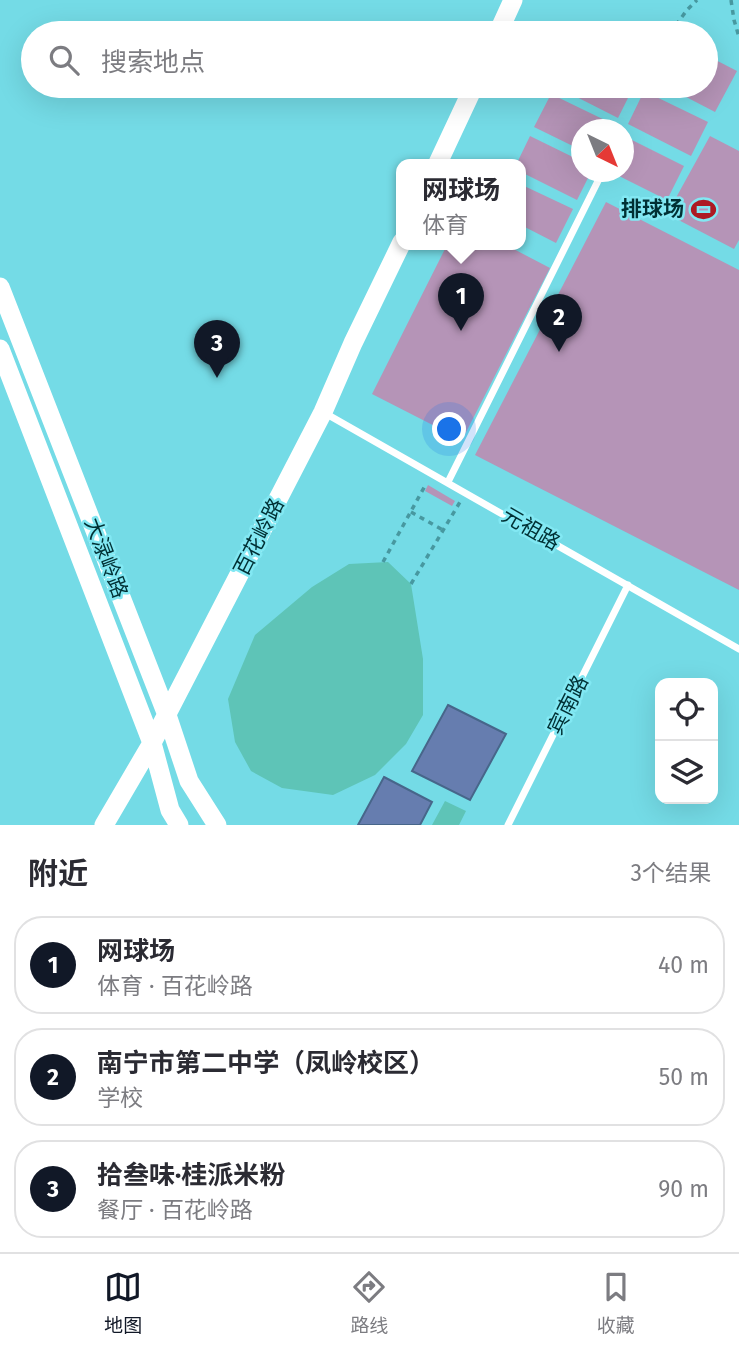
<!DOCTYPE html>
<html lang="zh">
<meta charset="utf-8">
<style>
body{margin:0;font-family:"Fira Sans","Noto Sans SC",sans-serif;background:#f7f7f7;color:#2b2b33}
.controls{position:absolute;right:21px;bottom:21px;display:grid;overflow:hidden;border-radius:14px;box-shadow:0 7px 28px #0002}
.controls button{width:63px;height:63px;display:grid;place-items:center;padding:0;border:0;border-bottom:2px solid #e1e1e2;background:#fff;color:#2b2b33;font:35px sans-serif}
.compass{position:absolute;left:571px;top:119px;width:63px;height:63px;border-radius:50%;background:#fff;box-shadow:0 7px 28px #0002;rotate:137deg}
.you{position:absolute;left:450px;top:430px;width:24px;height:24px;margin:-18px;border:5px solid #fff;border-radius:50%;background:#1a73e8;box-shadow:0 0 0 10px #1a73e833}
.badge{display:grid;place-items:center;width:46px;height:46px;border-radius:50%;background:#111827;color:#fff;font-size:23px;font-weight:700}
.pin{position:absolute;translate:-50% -58px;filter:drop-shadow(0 2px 4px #0008)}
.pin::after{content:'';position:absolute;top:37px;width:24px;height:21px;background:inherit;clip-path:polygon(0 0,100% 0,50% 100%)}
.popup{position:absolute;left:396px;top:159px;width:130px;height:91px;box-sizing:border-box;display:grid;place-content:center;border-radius:14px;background:#fff;filter:drop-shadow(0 2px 5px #0005);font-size:23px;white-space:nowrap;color:#7c7c81}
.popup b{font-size:26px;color:#2b2b33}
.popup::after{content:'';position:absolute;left:50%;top:100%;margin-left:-14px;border:14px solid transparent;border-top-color:#fff}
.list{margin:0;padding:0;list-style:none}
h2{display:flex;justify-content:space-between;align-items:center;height:91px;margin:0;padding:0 28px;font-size:30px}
h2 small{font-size:23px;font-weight:400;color:#7c7c81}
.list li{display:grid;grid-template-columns:46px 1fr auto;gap:21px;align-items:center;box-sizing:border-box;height:98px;margin:0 14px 14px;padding:0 14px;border:2px solid #e1e1e2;border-radius:28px}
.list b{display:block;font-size:26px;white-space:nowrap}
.list p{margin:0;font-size:23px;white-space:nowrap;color:#7c7c81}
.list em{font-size:23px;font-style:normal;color:#7c7c81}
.icon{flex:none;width:38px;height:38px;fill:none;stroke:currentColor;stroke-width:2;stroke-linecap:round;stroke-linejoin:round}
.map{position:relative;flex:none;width:739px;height:825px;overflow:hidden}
.search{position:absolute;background:#fff;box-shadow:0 7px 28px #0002;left:21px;right:21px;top:21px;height:77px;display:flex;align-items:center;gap:18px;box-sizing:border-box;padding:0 24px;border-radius:38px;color:#7c7c81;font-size:26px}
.sheet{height:427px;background:#fff}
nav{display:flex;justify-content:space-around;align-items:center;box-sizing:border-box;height:98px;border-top:2px solid #e1e1e2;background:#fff;font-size:19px;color:#7c7c81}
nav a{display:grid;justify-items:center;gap:4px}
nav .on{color:#111827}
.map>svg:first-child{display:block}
.green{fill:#b594b7}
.water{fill:#667daf;stroke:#47668a;stroke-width:2}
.building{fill:#5ec4b7}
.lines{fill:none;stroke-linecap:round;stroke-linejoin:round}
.path{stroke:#4798a0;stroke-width:3.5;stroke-dasharray:5 5;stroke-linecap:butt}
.lane{stroke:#fff;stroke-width:7}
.secondary{stroke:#fff;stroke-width:19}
.labels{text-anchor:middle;stroke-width:5;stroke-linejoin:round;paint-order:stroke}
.poi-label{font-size:21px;font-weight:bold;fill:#003034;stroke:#82e8f3;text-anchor:end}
.street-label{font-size:21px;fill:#003034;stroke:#82e8f3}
</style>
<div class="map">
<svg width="739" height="825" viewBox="0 0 739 825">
<rect width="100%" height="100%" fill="#74dbe6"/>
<path class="green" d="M706,55L737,71L715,112L665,86H706Z
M555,86H634L618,118Z
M644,91L708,122L691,156L628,124Z
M551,94L615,125L613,129L582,130L581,150L534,127Z
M530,136L581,161L582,172H591L577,200L521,172L520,165H516Z
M624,136L684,166L667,200L611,172H624Z
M710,136L739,151V240L734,249L667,214Z
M520,184L573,209L556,243L521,225Z
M606,202L739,270V590L475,455Z
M447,245H506L550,268L462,440L372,394Z
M428,485L455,501L452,506L425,491Z"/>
<path class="water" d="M448,705L506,734L470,800L412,771Z
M384,777L432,802L420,825H358Z"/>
<path class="building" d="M388,562L411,584L423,659V715L406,744L375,775L333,795L282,788L251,771L235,742L228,699L255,635L312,587L349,564Z
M445,801L466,811L459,825H432Z"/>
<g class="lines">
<path class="path" d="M731,0L734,20L739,37
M670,33L687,10L697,0
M411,512L443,530
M383,562L426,484
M411,584L460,502"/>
<path class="lane" d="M323,412L739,649
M448,482L599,179
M508,825L628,585"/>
<path class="secondary" d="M498,33L513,0
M437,165L474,86
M0,287L167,715L189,781L217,825
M0,349L152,743L170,810L179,825
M104,825L152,743L323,412L353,343L402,242"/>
</g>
<defs>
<symbol id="stadium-bare" viewBox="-9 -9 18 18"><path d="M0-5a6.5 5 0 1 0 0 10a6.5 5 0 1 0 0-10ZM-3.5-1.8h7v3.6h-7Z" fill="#ad1a23" stroke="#82e8f3" stroke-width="2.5" paint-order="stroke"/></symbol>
</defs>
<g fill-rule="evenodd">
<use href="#stadium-bare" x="686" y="192" width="35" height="35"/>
</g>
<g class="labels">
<g class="poi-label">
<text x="684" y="216">排球场</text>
</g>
<g class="street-label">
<text transform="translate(531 529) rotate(30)" y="7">元祖路</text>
<text transform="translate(259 537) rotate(-63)" y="7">百花岭路</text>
<text transform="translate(106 558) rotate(69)" y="7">大渌岭路</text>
<text transform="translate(568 705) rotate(-63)" y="7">宾南路</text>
</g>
</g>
</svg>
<div class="controls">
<button><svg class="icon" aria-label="locate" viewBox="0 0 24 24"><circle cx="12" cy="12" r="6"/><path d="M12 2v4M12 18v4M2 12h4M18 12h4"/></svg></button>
<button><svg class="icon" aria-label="layers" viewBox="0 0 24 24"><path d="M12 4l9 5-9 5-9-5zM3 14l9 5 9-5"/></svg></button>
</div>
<svg class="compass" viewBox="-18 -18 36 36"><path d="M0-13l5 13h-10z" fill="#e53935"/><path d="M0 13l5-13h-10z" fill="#7c7c81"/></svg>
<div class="you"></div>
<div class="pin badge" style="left:461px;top:331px">1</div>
<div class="popup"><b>网球场</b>体育</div>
<div class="pin badge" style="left:559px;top:352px">2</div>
<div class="pin badge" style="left:217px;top:378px">3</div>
<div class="search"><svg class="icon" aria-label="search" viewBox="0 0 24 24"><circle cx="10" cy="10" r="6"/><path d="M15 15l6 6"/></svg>搜索地点</div>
</div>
<section class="sheet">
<h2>附近<small>3个结果</small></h2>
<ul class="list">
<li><span class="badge">1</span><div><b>网球场</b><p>体育 · 百花岭路</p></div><em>40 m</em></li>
<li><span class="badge">2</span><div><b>南宁市第二中学（凤岭校区）</b><p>学校</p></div><em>50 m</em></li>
<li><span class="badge">3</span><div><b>拾叁味·桂派米粉</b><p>餐厅 · 百花岭路</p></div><em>90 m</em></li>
</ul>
</section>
<nav>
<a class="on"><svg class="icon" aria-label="map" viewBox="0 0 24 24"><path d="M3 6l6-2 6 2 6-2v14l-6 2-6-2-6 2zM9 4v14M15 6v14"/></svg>地图</a>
<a><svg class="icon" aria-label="directions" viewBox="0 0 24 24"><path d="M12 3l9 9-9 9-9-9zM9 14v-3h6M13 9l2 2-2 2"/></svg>路线</a>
<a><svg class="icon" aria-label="saved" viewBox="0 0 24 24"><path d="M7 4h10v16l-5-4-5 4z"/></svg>收藏</a>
</nav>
